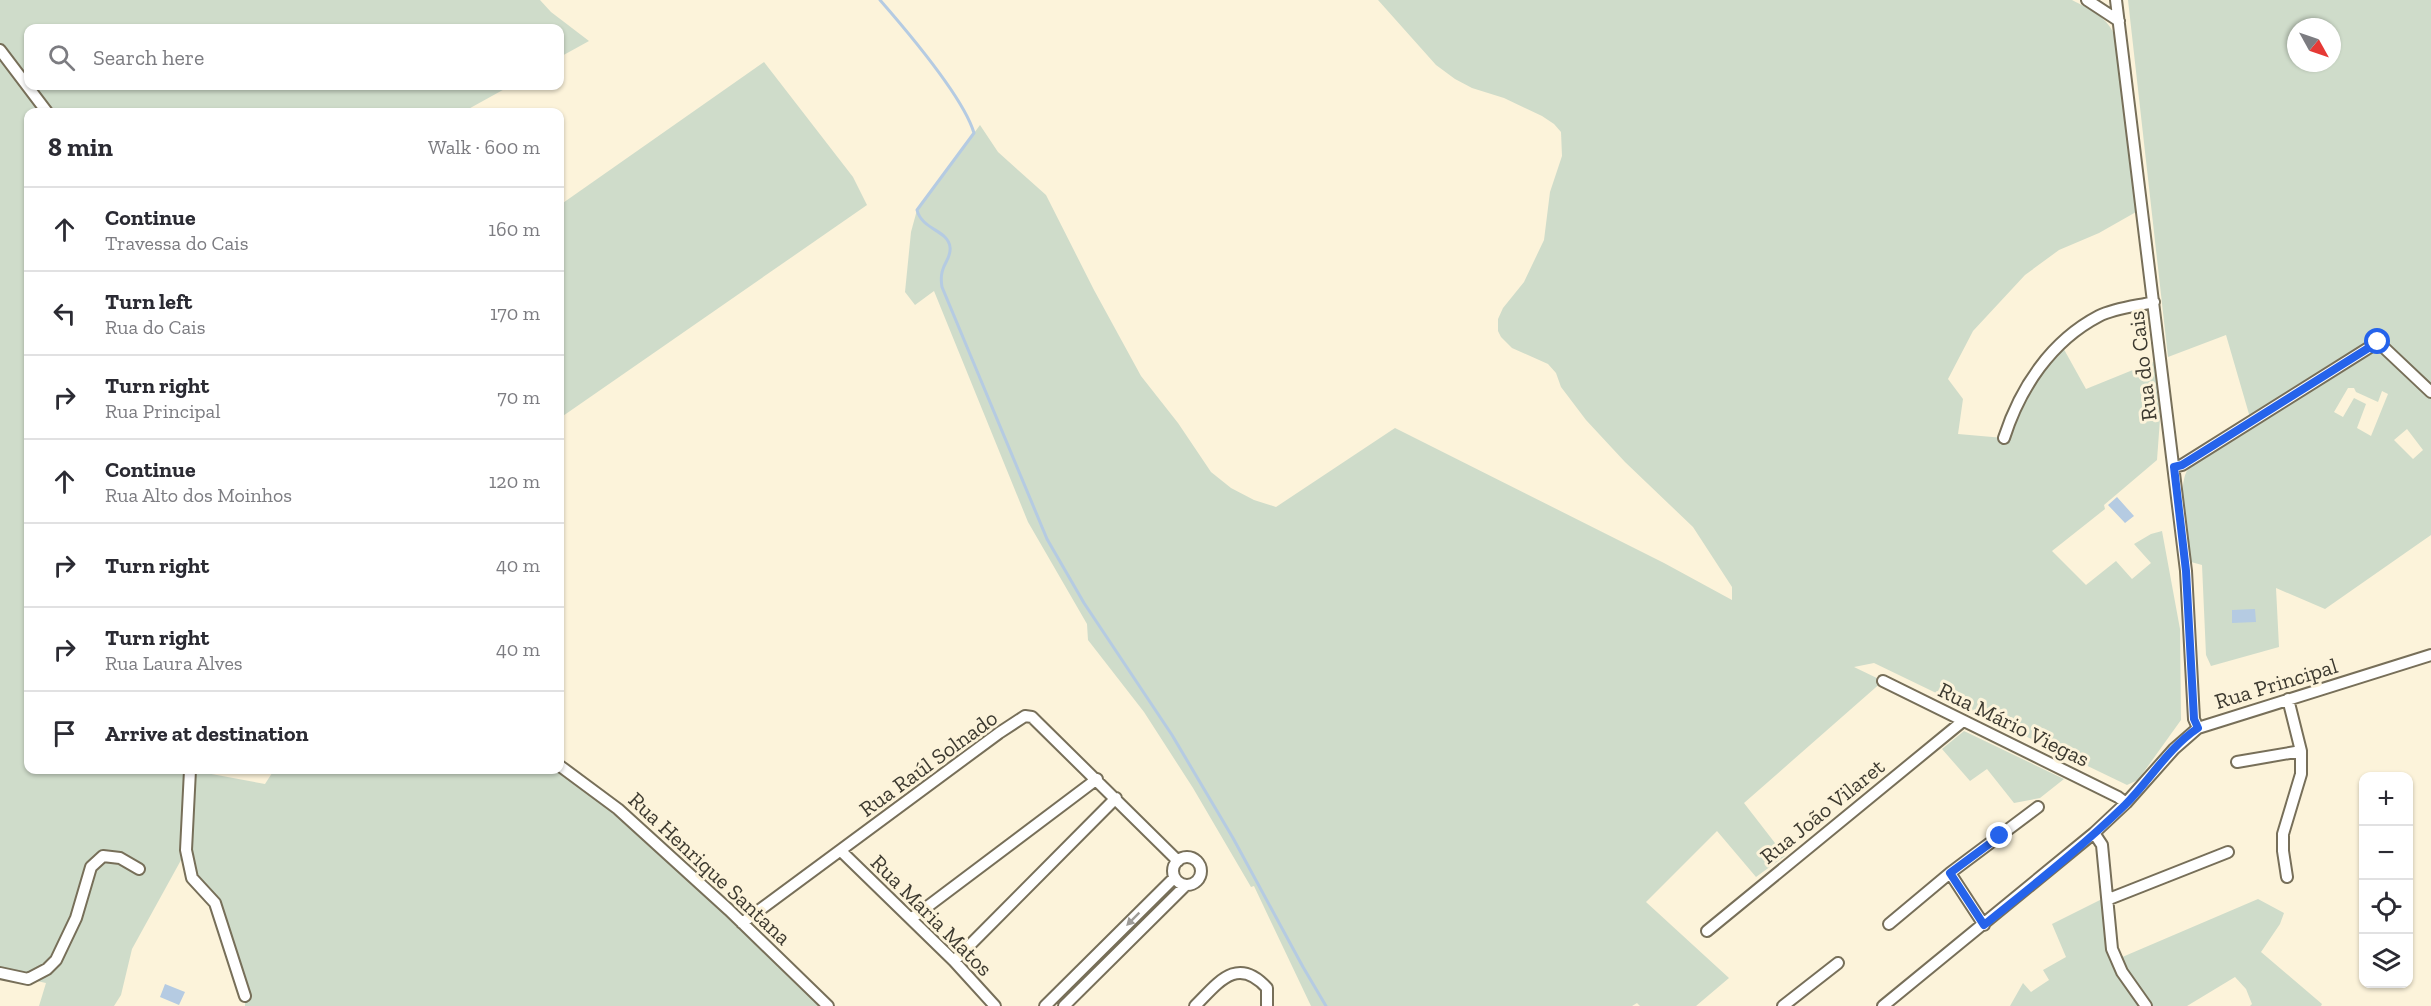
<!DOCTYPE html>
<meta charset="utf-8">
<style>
body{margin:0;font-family:"Zilla Slab",serif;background:#f7f7f7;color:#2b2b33}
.controls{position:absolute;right:18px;bottom:18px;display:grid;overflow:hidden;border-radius:12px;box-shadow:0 2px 4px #0004}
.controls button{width:54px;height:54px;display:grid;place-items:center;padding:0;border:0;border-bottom:2px solid #e1e1e2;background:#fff;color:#2b2b33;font:30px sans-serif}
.compass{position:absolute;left:2287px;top:18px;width:54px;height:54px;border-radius:50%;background:#fff;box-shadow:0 2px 4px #0004;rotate:130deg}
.stop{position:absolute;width:18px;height:18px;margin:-14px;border:4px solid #2563eb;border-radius:50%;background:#fff}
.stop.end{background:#2563eb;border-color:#fff;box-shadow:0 2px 6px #0008}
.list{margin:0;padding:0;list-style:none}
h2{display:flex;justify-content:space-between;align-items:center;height:78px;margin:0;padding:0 24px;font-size:26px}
h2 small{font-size:20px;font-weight:400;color:#7c7c81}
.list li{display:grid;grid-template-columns:39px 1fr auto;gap:18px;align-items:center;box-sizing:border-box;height:84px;padding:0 24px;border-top:2px solid #e1e1e2}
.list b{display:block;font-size:22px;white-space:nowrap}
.list p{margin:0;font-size:20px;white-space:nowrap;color:#7c7c81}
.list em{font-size:20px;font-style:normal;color:#7c7c81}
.icon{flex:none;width:33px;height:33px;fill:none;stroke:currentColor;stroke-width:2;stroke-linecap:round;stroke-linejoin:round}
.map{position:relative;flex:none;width:2431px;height:1006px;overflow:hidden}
.search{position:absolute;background:#fff;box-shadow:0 2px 4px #0004;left:24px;top:24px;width:540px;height:66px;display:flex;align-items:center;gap:15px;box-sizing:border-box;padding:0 21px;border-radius:12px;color:#7c7c81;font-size:22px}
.panel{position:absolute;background:#fff;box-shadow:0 2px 4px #0004;left:24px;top:108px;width:540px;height:666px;border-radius:12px}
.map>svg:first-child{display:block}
.green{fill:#cfdcca;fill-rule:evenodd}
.water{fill:#b5cbe2}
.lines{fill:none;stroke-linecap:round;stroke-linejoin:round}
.stream{stroke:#b5cbe2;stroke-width:3}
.minor-casing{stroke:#776f59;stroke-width:14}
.minor{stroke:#fff;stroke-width:10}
.oneway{fill:#9e9c98}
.route{stroke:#2563eb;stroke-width:8}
.labels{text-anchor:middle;stroke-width:6;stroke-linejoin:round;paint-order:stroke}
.street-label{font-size:22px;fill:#3d3a30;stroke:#fcf3da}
</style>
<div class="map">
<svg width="2431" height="1006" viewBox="0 0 2431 1006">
<rect width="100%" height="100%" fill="#fcf3da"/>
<path class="green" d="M0,0H540L551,12L589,41L560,57V28H28V86H510L463,112H28V770H190L265,784L274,770H556L618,809L828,1006H245V996L215,903L192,878L186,851L132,949L121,995L114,1006H39L46,983L0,973Z
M1378,0H2072C2089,9 2106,16 2114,34L2136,212L2099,233L2059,250L2025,275L1973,331L1948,379L1963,399L1958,434L2004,438L2013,412L2061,344L2086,389L2155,361L2160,419L2157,460L2104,505L2105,509L2052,551L2086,585L2116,561L2132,579L2151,563L2134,544L2151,534L2162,531L2180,629L2181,720L2138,780L2127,785L1874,663L1854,667L1883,681L1744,803L1785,856L1756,877L1717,831L1646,902L1729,978L1696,1006H1640L1637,1003L1632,1006H1311L1254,886L1251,887L1193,788L1144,712L1088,640L1087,624L1028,522L934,291L915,305L905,292L911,232L917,210L980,125L998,152L1046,195L1094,290L1141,376L1178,423L1211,472L1231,488L1254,500L1276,507L1395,428L1664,563L1732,600V587L1693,527L1625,462L1586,420L1561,387L1556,373L1548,364L1512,348L1501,337L1498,331V319L1503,308L1524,282L1544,240L1550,192L1562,156L1561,132L1554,124L1542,116L1504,98L1472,88L1455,79L1436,65Z
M2128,0H2431V535L2325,609L2276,588L2279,647L2211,666L2206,655L2202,565L2191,562C2188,538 2174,485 2190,466C2201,453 2236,432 2251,421L2226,335L2168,357ZM2296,27H2332V63H2296ZM2348,388H2354L2356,392L2378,402L2382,391L2388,394L2371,436L2357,428L2366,404L2354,398L2343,417L2334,412ZM2407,429L2423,450L2413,459L2394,440Z
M764,62L853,177L867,205L560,418V205Z
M1964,731L2064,779L2040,798L2014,803L1987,769L1970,781L1942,749Z
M2104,898L2107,948L2141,1006H2010L2023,983L2031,992L2049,980L2043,970L2066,957L2052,924Z
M2258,899L2284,913L2280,924L2261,952L2322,1004L2321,1006H2250L2252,1004L2246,989L2235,977L2187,1006H2150L2127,972L2120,958Z"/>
<path class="water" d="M2117,497L2134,516L2125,523L2108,505Z
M2255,609L2256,622L2232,623V610Z
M165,984L185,992L179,1005L160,997Z"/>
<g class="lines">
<path class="stream" d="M880,0C907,31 963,96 974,133L917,210C922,230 948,230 950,247C952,261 938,264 942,287L1047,539L1084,603L1172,735L1233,838L1303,967L1326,1006"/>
<defs>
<path id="minor" d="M2087,0L2119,21
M2116,0L2186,571L2194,719L2198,728
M0,50L47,112
M2004,438C2020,388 2051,341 2099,316C2115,308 2137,306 2154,302
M2174,467L2182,465L2378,342L2431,392
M1883,681L2118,797L2126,803
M2237,762L2301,751
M560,766L618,809L729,910L828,1006
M190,770L186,850L192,878L215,903L245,996
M2094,833L2102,845L2112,949L2122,972L2146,1006
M841,851L954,961L995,1006
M1173 871a14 14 0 1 1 28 0a14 14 0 1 1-28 0Z
M1950,873L1984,925
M2287,877L2283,851V834L2301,774V751L2288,699
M2109,899L2228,852
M911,919L1097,779
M742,923L999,733L1025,716L1032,717L1037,722L1178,861
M1889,924L1950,873L2038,807
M1707,931L1963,721
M954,961L1116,798
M0,973L28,979L47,969L56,960L76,918L91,867L103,856L120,858L139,869
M1045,1006L1174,878
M1064,1006L1186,885
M1195,1006C1218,983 1237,955 1267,988V1006
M1783,1006L1838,963
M1883,1006L2094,833L2126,803L2174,749L2198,728L2431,655"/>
</defs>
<use href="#minor" class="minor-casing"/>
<use href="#minor" class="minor"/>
</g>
<defs><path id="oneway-solid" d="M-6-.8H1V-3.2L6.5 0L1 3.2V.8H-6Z" transform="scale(1.5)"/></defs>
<use class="oneway" href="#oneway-solid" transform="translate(1133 919) rotate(135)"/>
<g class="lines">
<path class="route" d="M2000,836L1950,873L1984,925C2032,886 2081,848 2125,805C2150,780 2168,748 2198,728L2194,719L2186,571L2174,467L2182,465L2378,342"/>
</g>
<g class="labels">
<g class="street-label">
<text transform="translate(2142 366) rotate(-97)" y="8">Rua do Cais</text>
<text transform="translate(2276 683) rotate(-17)" y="8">Rua Principal</text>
<text transform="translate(2014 724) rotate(26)" y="8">Rua Mário Viegas</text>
<text transform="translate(928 763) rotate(-36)" y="8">Rua Raúl Solnado</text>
<text transform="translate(1822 811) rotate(-39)" y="8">Rua João Vilaret</text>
<text transform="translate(710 868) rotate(43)" y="8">Rua Henrique Santana</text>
<text transform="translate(932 915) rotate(45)" y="8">Rua Maria Matos</text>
</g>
</g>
</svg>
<div class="controls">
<button>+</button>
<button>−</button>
<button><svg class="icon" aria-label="locate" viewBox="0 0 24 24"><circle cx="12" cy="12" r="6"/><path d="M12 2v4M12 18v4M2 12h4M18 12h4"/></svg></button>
<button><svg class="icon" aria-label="layers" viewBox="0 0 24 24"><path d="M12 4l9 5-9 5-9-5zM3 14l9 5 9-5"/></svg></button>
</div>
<svg class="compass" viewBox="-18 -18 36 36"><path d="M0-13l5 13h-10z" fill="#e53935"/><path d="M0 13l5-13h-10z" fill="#7c7c81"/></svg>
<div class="stop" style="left:2378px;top:342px"></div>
<div class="stop end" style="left:2000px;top:836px"></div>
<div class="search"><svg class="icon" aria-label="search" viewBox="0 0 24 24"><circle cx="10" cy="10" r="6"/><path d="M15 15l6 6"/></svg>Search here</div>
<section class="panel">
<h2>8 min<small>Walk · 600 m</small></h2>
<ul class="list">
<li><svg class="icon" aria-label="ahead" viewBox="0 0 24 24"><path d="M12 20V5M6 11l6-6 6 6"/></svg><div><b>Continue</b><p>Travessa do Cais</p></div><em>160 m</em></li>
<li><svg class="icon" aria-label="left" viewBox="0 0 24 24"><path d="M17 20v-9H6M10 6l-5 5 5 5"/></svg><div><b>Turn left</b><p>Rua do Cais</p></div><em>170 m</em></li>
<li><svg class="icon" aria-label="right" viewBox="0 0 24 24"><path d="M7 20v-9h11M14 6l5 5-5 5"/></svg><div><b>Turn right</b><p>Rua Principal</p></div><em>70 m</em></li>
<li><svg class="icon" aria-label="ahead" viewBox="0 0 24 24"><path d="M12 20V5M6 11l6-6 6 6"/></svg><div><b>Continue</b><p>Rua Alto dos Moinhos</p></div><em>120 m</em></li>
<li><svg class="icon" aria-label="right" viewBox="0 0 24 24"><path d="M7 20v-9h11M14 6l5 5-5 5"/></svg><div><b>Turn right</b></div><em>40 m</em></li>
<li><svg class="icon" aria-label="right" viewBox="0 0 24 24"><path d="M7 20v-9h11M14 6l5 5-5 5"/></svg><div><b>Turn right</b><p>Rua Laura Alves</p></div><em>40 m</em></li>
<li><svg class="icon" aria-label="arrive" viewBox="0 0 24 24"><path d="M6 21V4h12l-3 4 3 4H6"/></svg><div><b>Arrive at destination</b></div></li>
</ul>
</section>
</div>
